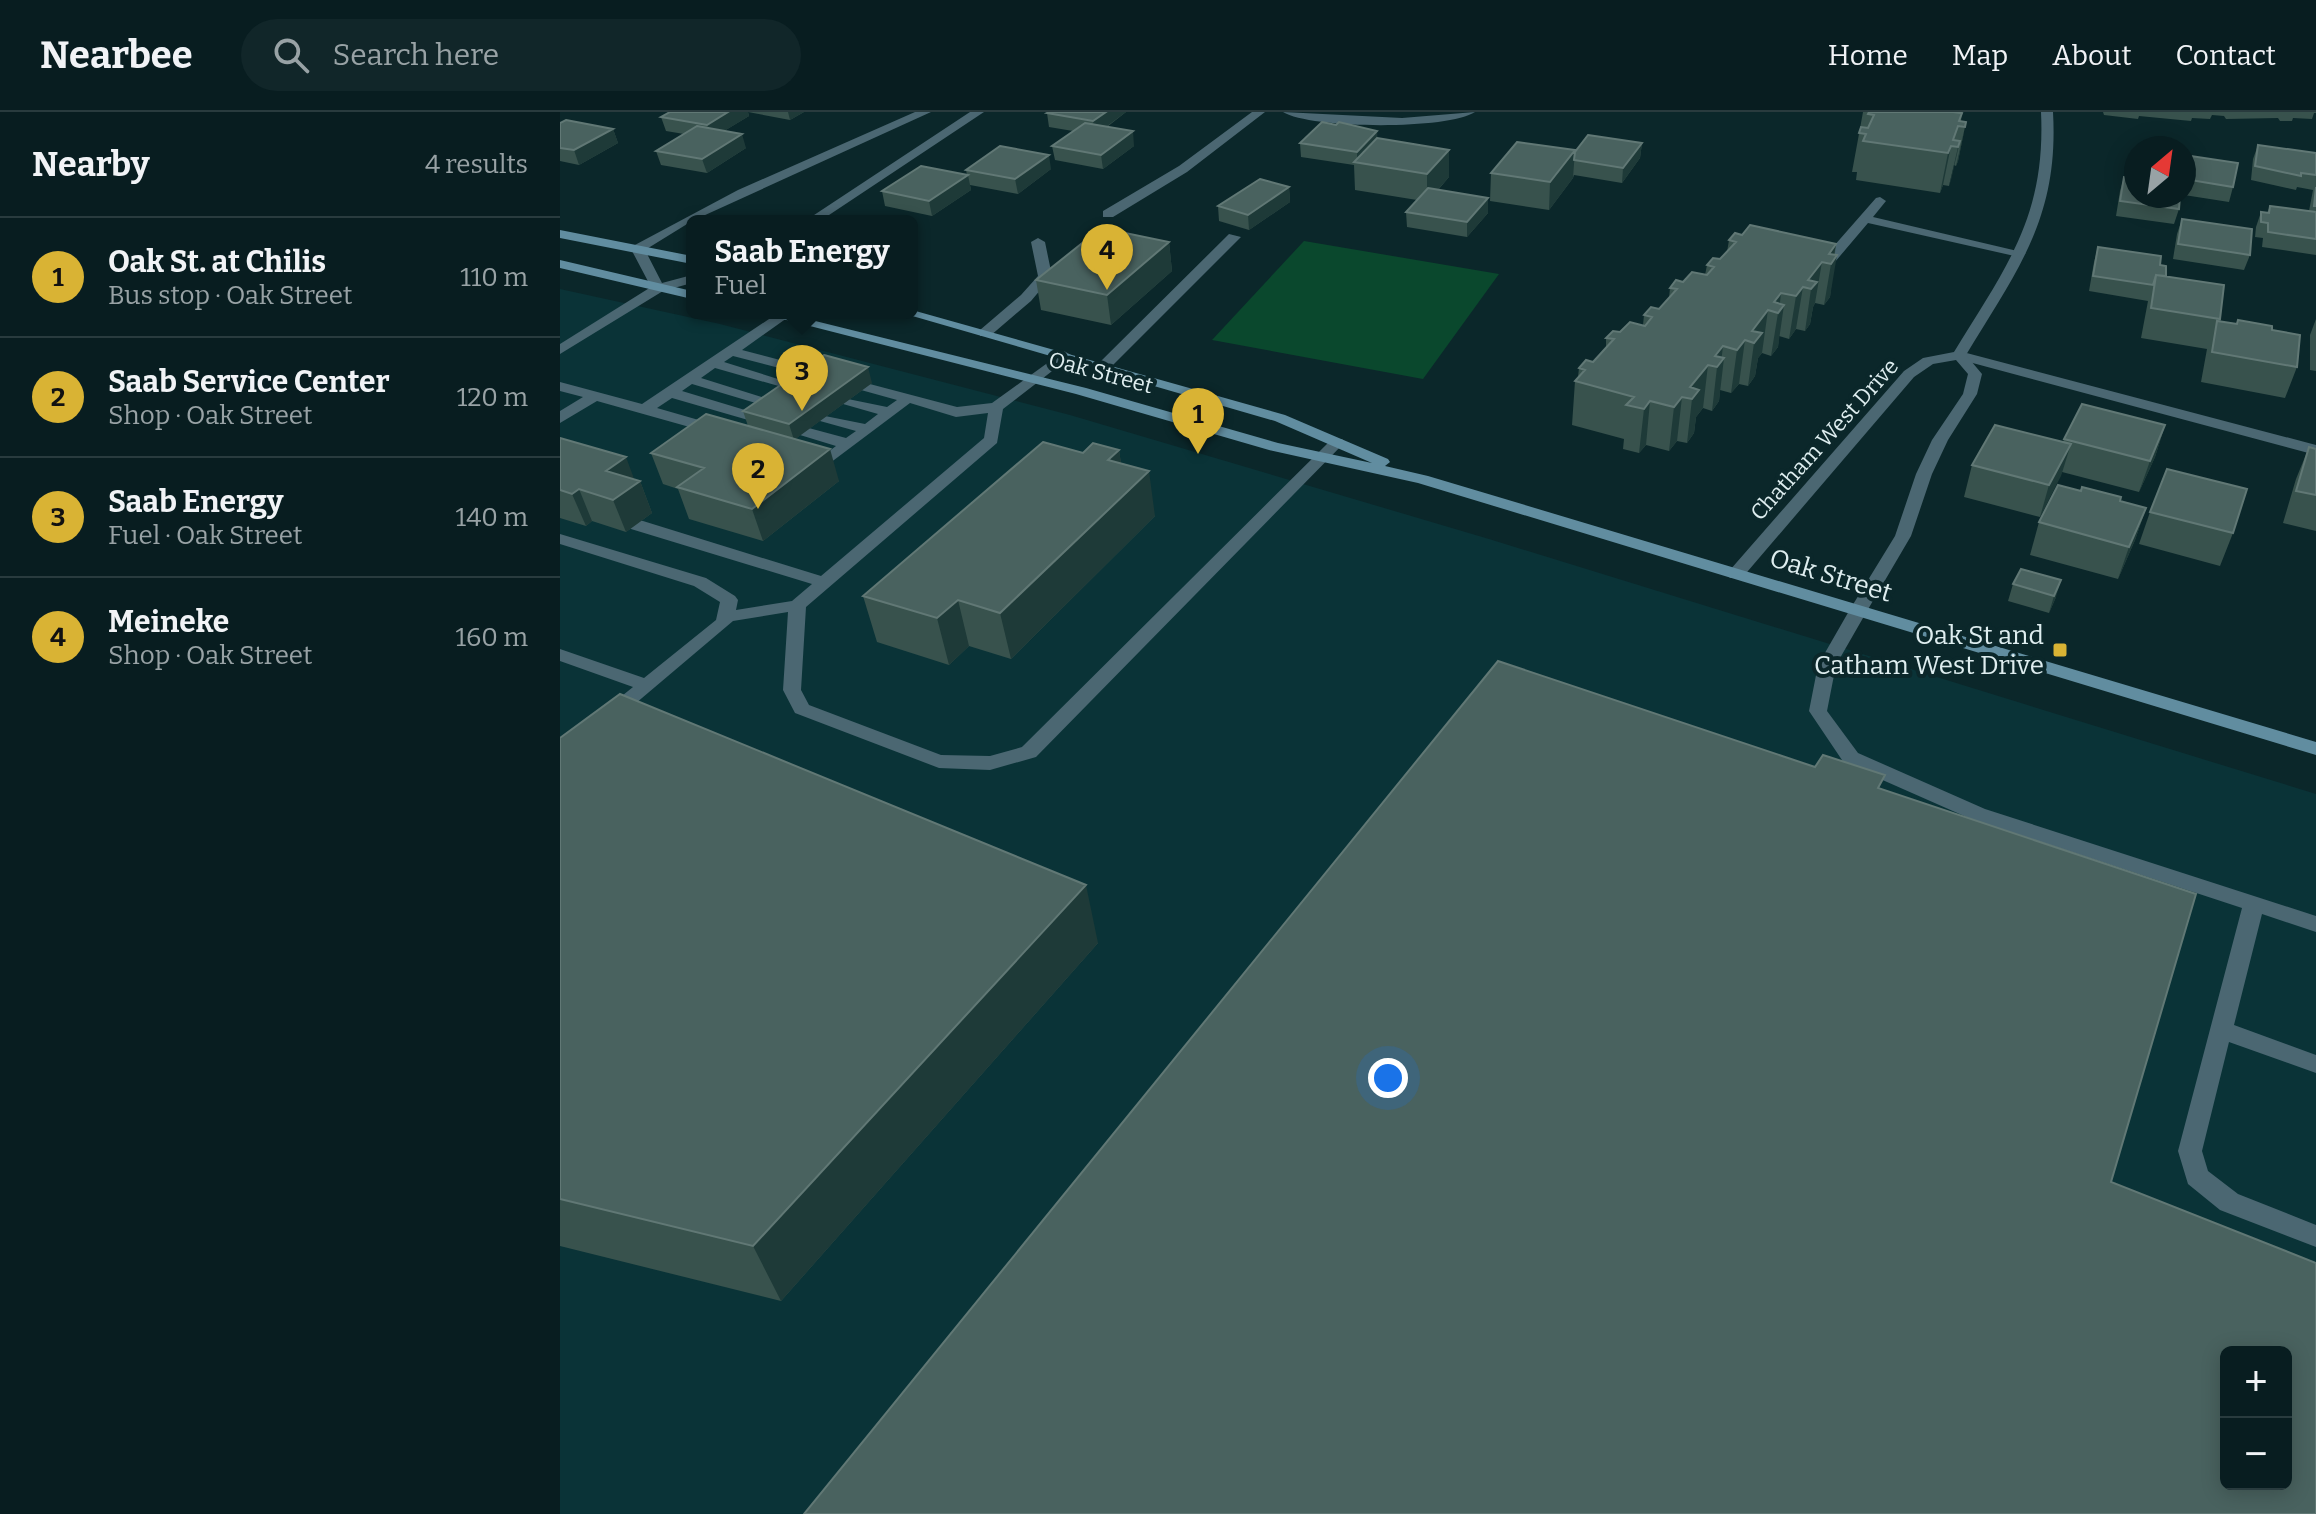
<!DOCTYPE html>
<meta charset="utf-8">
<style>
body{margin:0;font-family:Bitter,serif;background:#112629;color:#f1f3f6}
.controls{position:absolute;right:24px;bottom:24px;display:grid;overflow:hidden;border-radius:12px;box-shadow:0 4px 20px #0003}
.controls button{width:72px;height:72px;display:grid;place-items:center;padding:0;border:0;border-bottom:2px solid #293b3e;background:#081d20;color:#f1f3f6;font:40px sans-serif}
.compass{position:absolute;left:1564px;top:24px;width:72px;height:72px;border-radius:50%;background:#081d20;box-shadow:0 4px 20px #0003;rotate:29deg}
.you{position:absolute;left:828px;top:966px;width:28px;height:28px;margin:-20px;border:6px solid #fff;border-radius:50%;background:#1a73e8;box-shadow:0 0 0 12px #1a73e833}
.badge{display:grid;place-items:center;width:52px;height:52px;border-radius:50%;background:#d9b334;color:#111;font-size:26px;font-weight:700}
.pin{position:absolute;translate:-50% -66px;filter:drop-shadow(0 2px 4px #0008)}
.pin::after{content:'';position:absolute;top:42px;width:28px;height:24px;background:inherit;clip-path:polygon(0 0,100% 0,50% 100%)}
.popup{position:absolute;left:126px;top:103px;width:232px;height:104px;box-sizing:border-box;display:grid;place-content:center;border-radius:12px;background:#081d20;filter:drop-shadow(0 2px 6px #0005);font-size:26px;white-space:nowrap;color:#98a2a5}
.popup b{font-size:30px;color:#f1f3f6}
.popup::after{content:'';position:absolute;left:50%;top:100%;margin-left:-16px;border:16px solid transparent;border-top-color:#081d20}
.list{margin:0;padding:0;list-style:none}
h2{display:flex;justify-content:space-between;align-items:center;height:104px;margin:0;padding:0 32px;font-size:34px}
h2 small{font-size:26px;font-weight:400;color:#98a2a5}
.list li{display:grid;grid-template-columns:52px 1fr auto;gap:24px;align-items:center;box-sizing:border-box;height:120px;padding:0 32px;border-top:2px solid #293b3e}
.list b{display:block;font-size:30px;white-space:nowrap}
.list p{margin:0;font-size:26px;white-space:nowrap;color:#98a2a5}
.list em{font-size:26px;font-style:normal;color:#98a2a5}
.icon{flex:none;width:44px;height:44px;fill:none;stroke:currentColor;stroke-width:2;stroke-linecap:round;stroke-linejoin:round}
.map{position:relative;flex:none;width:1756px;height:1402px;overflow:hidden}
header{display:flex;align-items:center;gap:48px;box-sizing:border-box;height:112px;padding:0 40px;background:#081d20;border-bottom:2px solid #293b3e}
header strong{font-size:38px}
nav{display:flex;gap:44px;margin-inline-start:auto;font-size:28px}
.search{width:560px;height:72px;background:#112629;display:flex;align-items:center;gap:20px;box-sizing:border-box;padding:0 28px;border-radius:44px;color:#98a2a5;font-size:30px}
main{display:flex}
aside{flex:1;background:#081d20}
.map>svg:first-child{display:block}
.built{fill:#0a3337;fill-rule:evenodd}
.green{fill:#0a482d}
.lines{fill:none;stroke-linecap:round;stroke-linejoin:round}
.lane{fill:#4b6772;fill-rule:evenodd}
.street{fill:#4b6772;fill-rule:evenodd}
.secondary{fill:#618da0;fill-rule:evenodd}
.wall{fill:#38524d}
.shaded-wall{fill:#1e3a38}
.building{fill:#49625f;stroke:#617875;stroke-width:2;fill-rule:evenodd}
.poi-dot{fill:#d9b334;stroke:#0b272a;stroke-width:3}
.labels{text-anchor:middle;stroke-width:8;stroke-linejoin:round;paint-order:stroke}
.far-street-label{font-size:22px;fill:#deedef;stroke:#0b272a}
.street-label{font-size:26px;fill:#deedef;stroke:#0b272a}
.poi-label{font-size:26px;fill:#deedef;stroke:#0b272a;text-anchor:end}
</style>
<header>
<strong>Nearbee</strong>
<div class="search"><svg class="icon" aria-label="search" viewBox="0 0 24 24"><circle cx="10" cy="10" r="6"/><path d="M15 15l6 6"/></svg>Search here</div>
<nav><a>Home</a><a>Map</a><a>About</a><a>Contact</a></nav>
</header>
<main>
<aside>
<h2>Nearby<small>4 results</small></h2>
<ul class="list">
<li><span class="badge">1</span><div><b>Oak St. at Chilis</b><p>Bus stop · Oak Street</p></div><em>110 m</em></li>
<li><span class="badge">2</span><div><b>Saab Service Center</b><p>Shop · Oak Street</p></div><em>120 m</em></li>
<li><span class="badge">3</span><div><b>Saab Energy</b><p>Fuel · Oak Street</p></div><em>140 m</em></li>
<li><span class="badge">4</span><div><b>Meineke</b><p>Shop · Oak Street</p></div><em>160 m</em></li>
</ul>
</aside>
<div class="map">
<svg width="1756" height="1402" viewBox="0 0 1756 1402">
<rect width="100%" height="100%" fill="#0b272a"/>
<path class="built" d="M0,177L160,212L510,303L929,427L1756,682V1402H0ZM1666,1240H1726V1372H1666Z"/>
<path class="green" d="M744,129L939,162L863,267L652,228Z"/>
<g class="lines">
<path class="lane" d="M692,0H705L627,60L553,105H543V99L619,54Z
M723,0L842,6L915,0C888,18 750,17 723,0Z
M1320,85L1326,89L1313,105L1466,141L1459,145L1308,111L1269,157H1259V151L1316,86Z
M669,122L681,125L549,257H539V251Z
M478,126L485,130L492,164L471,189L430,224H420V218L461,183L478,164L471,130Z
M218,201H234L182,238L266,260V266L261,267L173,244L164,250L250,277L243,281L155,256L141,266L227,293L219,298L132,272L122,279L205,304V310H195L112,286L97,296L163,315L166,318L158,323L37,289L0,311V299L23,285L0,279V270L82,292Z
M504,239L511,243L509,246L443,297L437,331L246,495L241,578L249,593L381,643L430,644L462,635L772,327H782L785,330L476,645L430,658L379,656L235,601L223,578L228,500L173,509L56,608H42L40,604L42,600L73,575L0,549V537L84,566L156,508L160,490L134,474L0,432V422L146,466L175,484L178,488L176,498L232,489L252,472L71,417L69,413L77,408L83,409L261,464L424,326L428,301L396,305L350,291L266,354L242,344L250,339L264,343L276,334L240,323V317L245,315L286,326L296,319L260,309V303L305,312L318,302L283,292V286L327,295L337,288L301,278V272L306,271L397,295L432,291Z
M1399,239L1756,333V343L1394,246V240Z
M1298,494L1307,499L1276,553L1267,599L1298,641L1425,697L1756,804V820L1702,802L1674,913L1756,943V961L1669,930L1642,1039L1648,1059L1678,1082L1756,1113V1135L1660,1098L1628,1072L1618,1039L1682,796L1411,707L1284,651L1249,599L1258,553L1289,499Z"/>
<path class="street" d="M355,0H371L132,109L85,138L102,171L132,163V171L103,179L0,242V232L91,175L71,137L73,134L178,78Z
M410,0H424L260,109H245Z
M1481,0H1493C1499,106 1458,157 1406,243L1422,262L1417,282L1388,328L1372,362L1351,424L1307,499L1298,504L1289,499L1335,424L1356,362L1372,328L1403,282L1408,262L1396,248L1373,252L1354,265L1182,466H1170L1167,462L1170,458L1344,259L1363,246L1394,240C1446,155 1486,105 1481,0Z"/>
<path class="secondary" d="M0,118L132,144V152L0,126Z
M0,148L132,179V187L0,156Z
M352,198L725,303L828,347L830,350L825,354L868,364L1756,630V643L858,371L709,338L516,282L199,201H223L526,276L718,331L812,351L715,309L342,201H352Z"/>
</g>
<path class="wall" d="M110,0H244L230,8L188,0L189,4L164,19L186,36L147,61L101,53L96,39L124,22L106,19L101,5Z
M566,0L547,15L574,34L543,57L495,48L492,34L513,19L489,15L487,1Z
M1303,0H1402L1401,9L1406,10L1398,49L1396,54L1394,53L1389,74L1383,73L1380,81L1296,68L1297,60H1292Z
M1543,0H1756V1H1754L1752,7L1733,6L1732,9H1720L1718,6L1666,7L1664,4L1652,3L1650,7L1632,6L1631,9L1579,4L1578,7L1544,3Z
M0,11L53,17L58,31L19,53L0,49Z
M817,19V26L889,65L878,78L928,86V101L907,125L847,115L846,100L857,88L795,78L794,53L741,45L740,31Z
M1082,31L1080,46L1062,71L1014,63L1013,66L989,98L930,89L931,61Z
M1698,33L1756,41V143L1702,135L1703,126L1695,125L1696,115L1701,100L1707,101L1710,94L1749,99L1753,78L1737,75L1736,78L1691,68L1693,47Z
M1624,43L1673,75L1669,90L1624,83Z
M491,57L458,82L410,73L411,78L372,104L325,94L322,79L407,63L406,58Z
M1564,65L1619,97L1614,112L1556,104L1560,79Z
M729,75L730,90L689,118L659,109L658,94Z
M1622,107L1690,143L1684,158L1613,147L1617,122Z
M1182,123L1276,132L1270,185L1264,193L1255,191L1253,195L1250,212L1245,219L1236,217L1229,227L1219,224L1218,235L1211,244L1202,241L1198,246L1195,264L1188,274L1179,272L1171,281L1160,278L1159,289L1152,299L1143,296L1136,305L1134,321L1127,331L1117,329L1109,339L1086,333L1079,341L1063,337L1064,327L1012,313L1015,269L1018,265L1019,256L1033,250L1046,236V226L1083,213L1084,203L1099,197L1109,186L1110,176L1123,170L1145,163L1147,153L1160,147L1167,140L1169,128Z
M609,130L612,159L551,213L481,198L476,168Z
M1538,135L1600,153L1606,164L1660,207V209L1712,218L1737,255L1725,286L1641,270L1647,237L1581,226L1588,189L1529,179L1534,150Z
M1756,207V259L1750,258V223Z
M312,271L235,327L279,369L203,429L129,407L118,377L103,372L91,341L188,314L183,299Z
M1605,313L1595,345L1579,380L1502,360L1480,405L1404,385L1412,353L1503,330L1504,327Z
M0,326L75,368L80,369L92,401L66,420L32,409L26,414L0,406Z
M1749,335L1756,337V419L1723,411L1736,367Z
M559,338L561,352L595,404L451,547L409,534L389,553L317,530L303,484L523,341Z
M1560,389L1586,396L1575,428L1558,467L1470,443L1479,410Z
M1590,400L1673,421L1660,454L1579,432Z
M1461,457L1496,485L1489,501L1448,489L1453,472Z
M0,626L538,831L221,1189L0,1134Z"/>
<path class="shaded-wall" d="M168,0H188L189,4L151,27L147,13Z
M228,0H244L230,8Z
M546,0H566L535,23L533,9Z
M1406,10L1398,49L1396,54L1405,15Z
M53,17L58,31L19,53L14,38Z
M573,19L574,34L543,57L541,43Z
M817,19L818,33L797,51V40Z
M182,22L186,36L147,61L142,47Z
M1400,29L1391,68L1389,74L1398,35Z
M1082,31L1080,46L1062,71L1063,56Z
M1391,34L1383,73L1380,81L1388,41Z
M889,38V65L867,90V62Z
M1015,38L1013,66L989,98L990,70Z
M489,43L491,57L458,82L455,67Z
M408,63L411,78L372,104L369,89Z
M729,75L730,90L689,118L688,103Z
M928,86V101L907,125V110Z
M609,130L612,159L551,213L547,183Z
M1276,132L1273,149L1277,143L1270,185L1264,193L1271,152L1269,142Z
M1262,150L1255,191L1253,195L1250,212L1245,219L1251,177L1248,168Z
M1243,175L1236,217L1229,227L1236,184Z
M1221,181L1219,200L1224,193L1218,235L1211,244L1218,201L1214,190Z
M1208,198L1202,241L1198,246L1195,264L1188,274L1194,231L1192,219Z
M1185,228L1179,272L1171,281L1177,238Z
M1163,234L1161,251L1164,246L1159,289L1152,299L1157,255L1155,244Z
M1148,253L1143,296L1136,305L1134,321L1127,331L1132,287L1130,275Z
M308,255L312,271L234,328L229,312Z
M1122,285L1117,329L1109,339L1114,295Z
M1090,289L1086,333L1079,341L1084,297Z
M1605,313L1595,345L1579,380L1590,349Z
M1511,332L1501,364L1480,405L1489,373Z
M270,337L279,369L203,429L192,397Z
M559,338L566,382L589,359L595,404L451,547L440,501L548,348Z
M66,345L76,372L80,369L92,401L66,420L53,388L46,359Z
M19,377L32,409L26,414L12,382Z
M1586,396L1575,428L1558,467L1569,435Z
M1501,468L1496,485L1489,501L1494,484Z
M398,488L409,534L389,553L377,506Z
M526,773L538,831L221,1189L193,1134Z"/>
<path class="building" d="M110,0H168L147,13L101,5Z
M489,0H546L533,9L487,1Z
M1309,0H1393L1402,1L1399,9L1406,10L1405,15L1398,14L1393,28L1400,29L1398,35L1391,34L1388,41L1303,29L1306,22L1299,21L1301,15L1308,16L1314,3L1308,2Z
M6,8L53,17L14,38L0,36V11Z
M762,10L776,13L779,10L817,19L797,40L740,31Z
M525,11L573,19L541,43L492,34Z
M137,14L182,22L142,47L96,39Z
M1028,23L1082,31L1063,56L1014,48L1015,40Z
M817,26L889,38L867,62L794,50Z
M957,30L1015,38L990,70L931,61Z
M1698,33L1756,41V63L1741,61V64L1695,54Z
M440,34L489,43L455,67L406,58Z
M1624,43L1678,51L1673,75L1624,67Z
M361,54L408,63L369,89L322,79Z
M1564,65L1576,66V84H1620L1619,97L1560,89Z
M700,67L729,75L688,103L658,94Z
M1756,75V94H1754Z
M868,76L928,86L907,110L846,100Z
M1710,94L1756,100V127L1708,120V111L1701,110V100L1709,101Z
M1622,107L1692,117L1690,143L1618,132Z
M1190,113L1276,132L1269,142L1277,143L1271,152L1262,150L1248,168L1257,170L1251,177L1243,175L1236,184L1221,181L1214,190L1224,193L1218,201L1208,198L1192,219L1202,221L1194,231L1185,228L1177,238L1163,234L1155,244L1164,246L1157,255L1148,253L1130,275L1139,278L1132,287L1122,285L1114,295L1090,289L1084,297L1066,293L1074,285L1015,269L1025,258L1019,256L1026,248L1033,250L1054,227L1046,226L1053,219L1060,220L1070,210L1085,214L1092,205L1084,203L1091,195L1099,197L1117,177L1110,176L1116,168L1123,170L1132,160L1147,163L1154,155L1147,153L1153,146L1160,147L1176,130L1169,128L1175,121L1182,123Z
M541,116L609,130L547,183L476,168Z
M1538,135L1601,144L1600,153L1606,154V164L1596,163L1593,173L1533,164Z
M1596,163L1664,173L1660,207L1591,196Z
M1678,208L1712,214V218L1740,223L1737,255L1652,240L1657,209L1677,212Z
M264,243L308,255L229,312L183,299Z
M1522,292L1605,313L1590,349L1504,327Z
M146,302L270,337L192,397L117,375L144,356L91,341Z
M1435,313L1511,332L1489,373L1412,353Z
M0,326L66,345L46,359L80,369L53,388L19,377L12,382L0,378Z
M483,330L523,341L533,331L559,338L548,348L589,359L440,501L398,488L377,506L303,484Z
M1749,335L1756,337V383L1736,379Z
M1607,357L1687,377L1673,421L1590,400Z
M1498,373L1521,379L1522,375L1561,385L1560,389L1586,396L1569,435L1479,410Z
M1461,457L1501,468L1494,484L1453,472Z
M938,549L1255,655L1263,643L1325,663L1318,676L1636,782L1551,1070L1756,1151V1402H244ZM1666,1240H1726V1372H1666Z
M60,582L526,773L193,1134L0,1087V626Z"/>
<rect class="poi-dot" x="1492" y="530" width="16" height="16" rx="4"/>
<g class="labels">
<g class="far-street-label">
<text transform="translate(541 260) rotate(15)" y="8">Oak Street</text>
<text transform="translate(1264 327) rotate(-48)" y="8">Chatham West Drive</text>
</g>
<g class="street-label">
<text transform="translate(1271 463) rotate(17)" y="9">Oak Street</text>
</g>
<g class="poi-label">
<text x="1484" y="532">Oak St and<tspan x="1484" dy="30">Catham West Drive</tspan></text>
</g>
</g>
</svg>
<div class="controls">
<button>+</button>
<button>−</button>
</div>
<svg class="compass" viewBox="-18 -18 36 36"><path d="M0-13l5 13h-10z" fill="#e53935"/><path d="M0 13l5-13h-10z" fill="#98a2a5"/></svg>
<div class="you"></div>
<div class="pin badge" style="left:638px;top:342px">1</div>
<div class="pin badge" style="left:198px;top:397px">2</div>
<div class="pin badge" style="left:242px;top:299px">3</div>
<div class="popup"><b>Saab Energy</b>Fuel</div>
<div class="pin badge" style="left:547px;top:178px">4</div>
</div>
</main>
